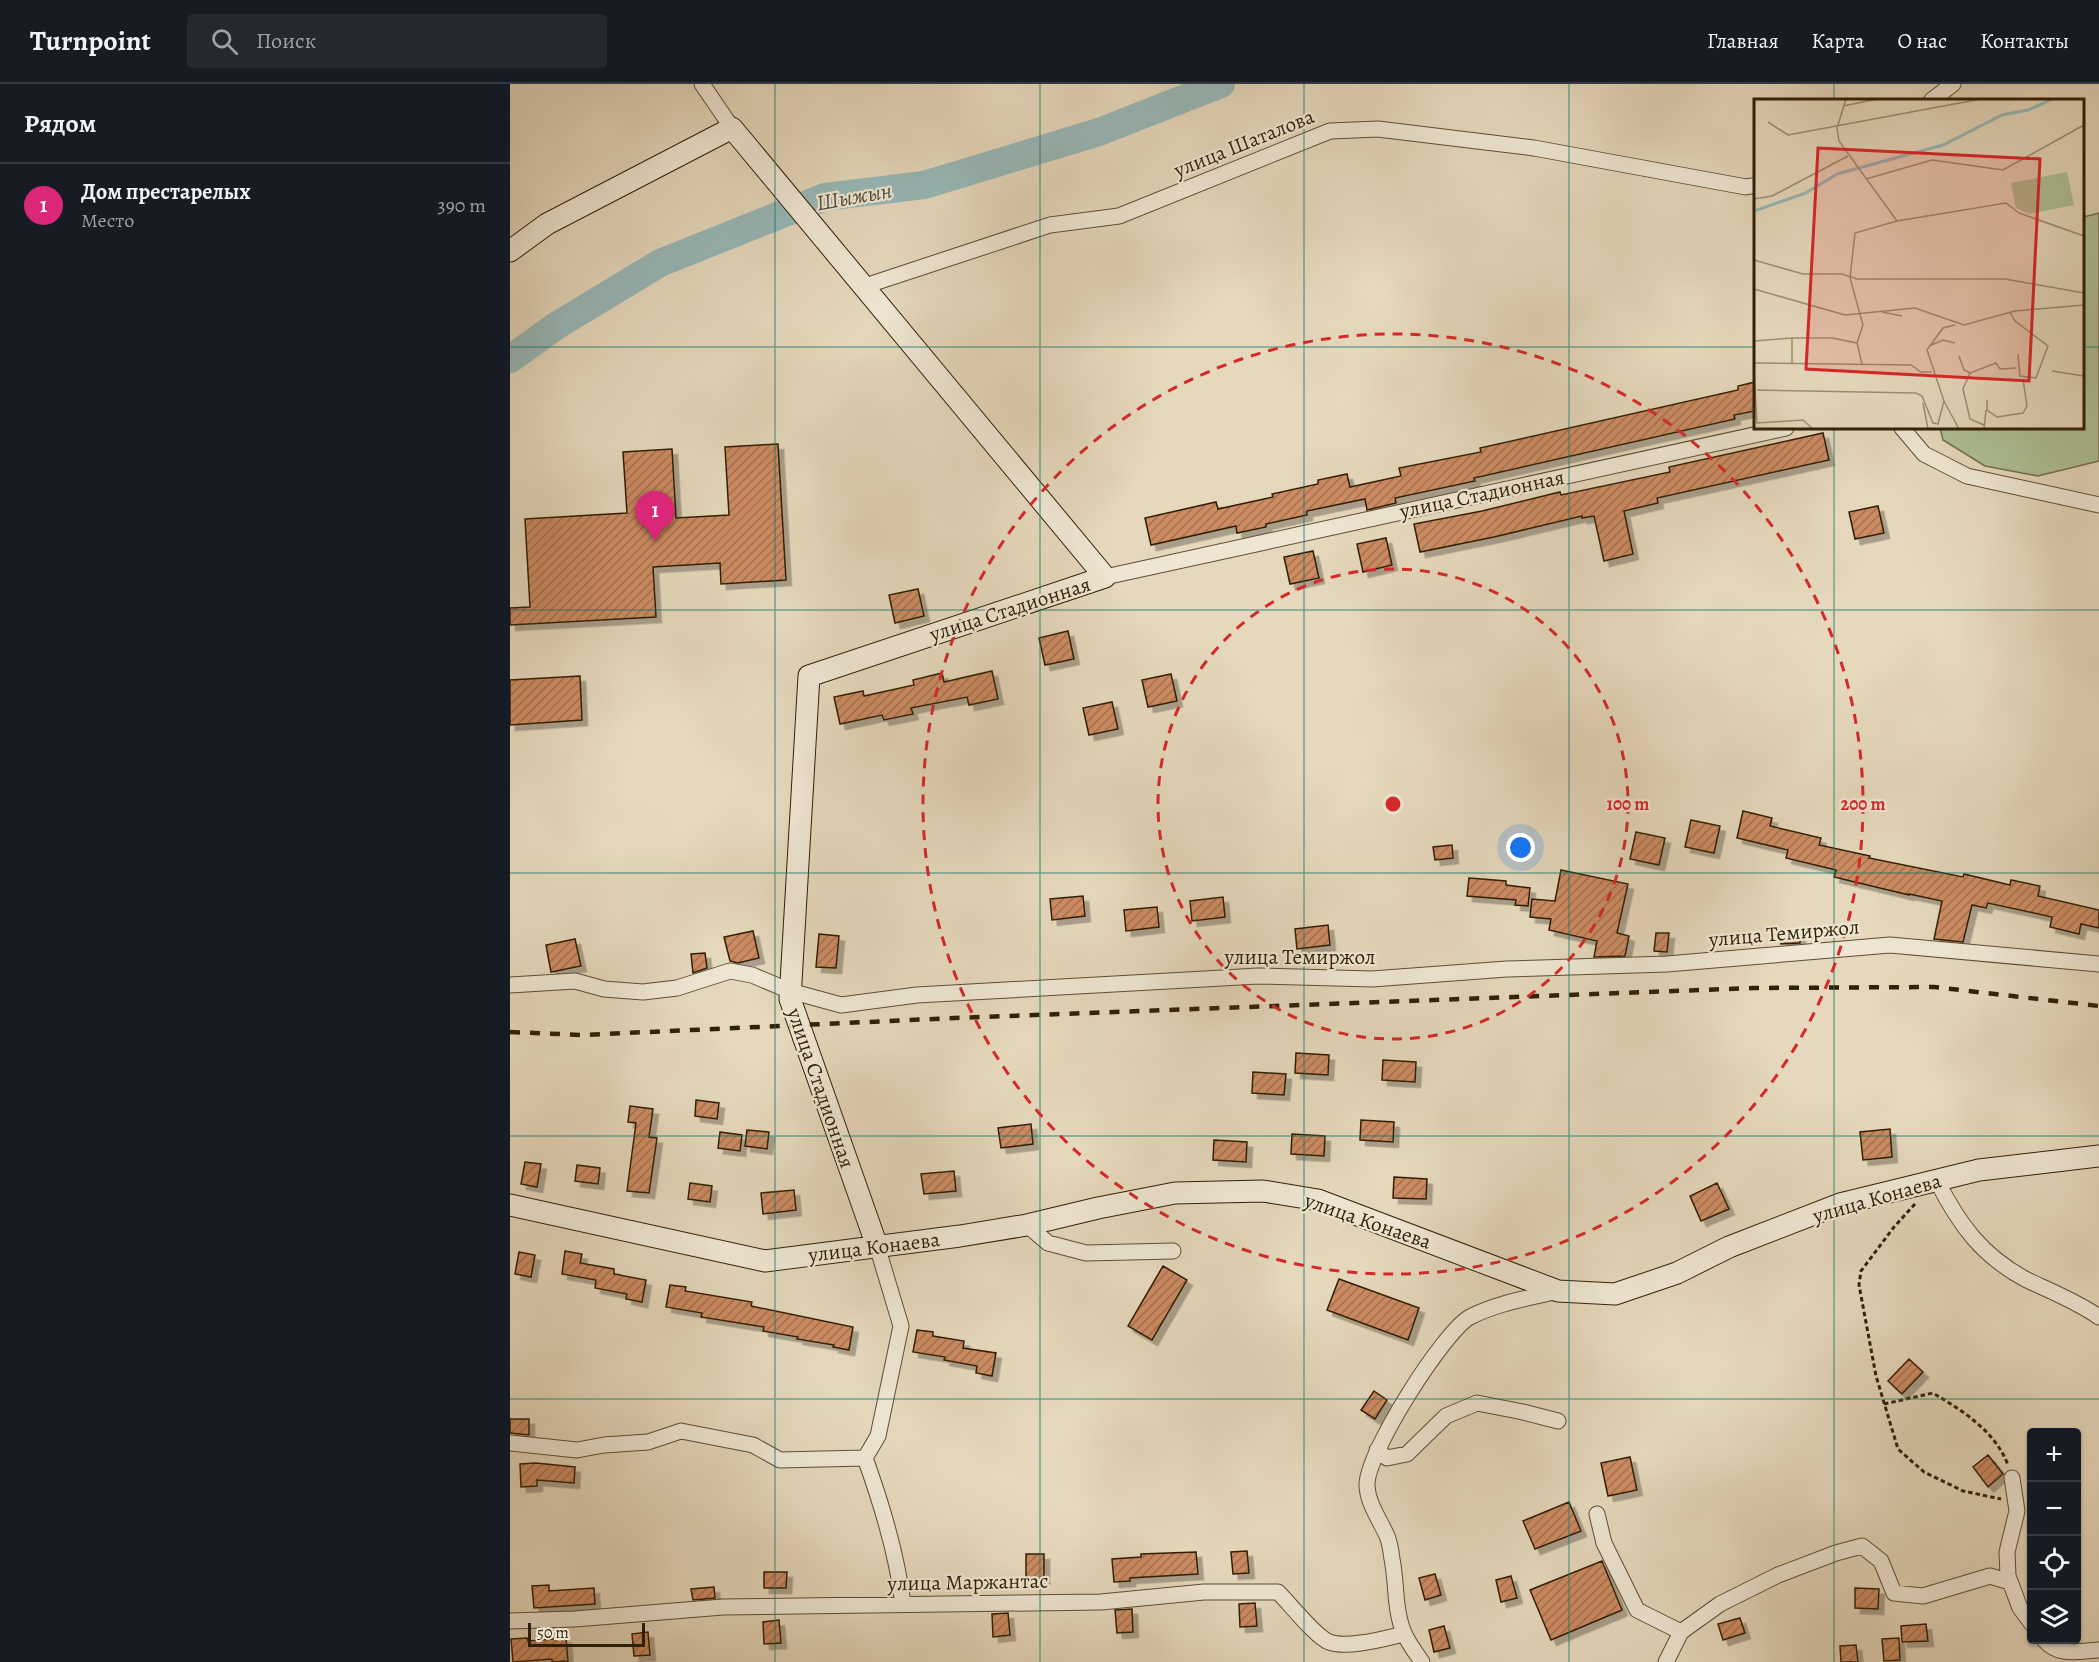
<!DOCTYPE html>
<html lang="ru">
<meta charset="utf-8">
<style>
body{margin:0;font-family:Alegreya,serif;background:#242831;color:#f1f3f6}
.controls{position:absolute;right:18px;bottom:18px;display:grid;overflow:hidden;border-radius:6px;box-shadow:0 2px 4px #0004}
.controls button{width:54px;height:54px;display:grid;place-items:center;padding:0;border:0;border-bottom:2px solid #363941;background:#171b24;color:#f1f3f6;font:30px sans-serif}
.scale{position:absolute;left:18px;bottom:15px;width:117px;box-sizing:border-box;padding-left:6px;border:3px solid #311f06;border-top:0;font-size:16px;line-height:21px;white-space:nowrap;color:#311f06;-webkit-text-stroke:4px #eee6d3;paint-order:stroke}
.you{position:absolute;left:1011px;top:764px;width:21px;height:21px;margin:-15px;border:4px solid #fff;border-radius:50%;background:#1a73e8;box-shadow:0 0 0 9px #1a73e833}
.badge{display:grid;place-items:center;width:39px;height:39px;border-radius:50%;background:#db2777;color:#fff;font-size:20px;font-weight:700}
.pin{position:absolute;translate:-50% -50px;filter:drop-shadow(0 2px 3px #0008)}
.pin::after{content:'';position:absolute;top:32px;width:21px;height:18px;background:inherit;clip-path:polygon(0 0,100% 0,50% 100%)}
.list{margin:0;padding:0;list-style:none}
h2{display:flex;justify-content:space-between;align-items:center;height:78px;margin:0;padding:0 24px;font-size:26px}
h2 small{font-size:20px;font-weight:400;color:#9ea1a6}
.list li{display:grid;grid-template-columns:39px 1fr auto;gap:18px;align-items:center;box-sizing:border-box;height:84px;padding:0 24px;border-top:2px solid #363941}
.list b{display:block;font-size:22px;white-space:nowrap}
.list p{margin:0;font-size:20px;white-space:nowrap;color:#9ea1a6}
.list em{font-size:20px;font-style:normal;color:#9ea1a6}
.icon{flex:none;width:33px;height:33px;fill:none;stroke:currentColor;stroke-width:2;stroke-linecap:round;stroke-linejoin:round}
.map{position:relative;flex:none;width:1589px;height:1578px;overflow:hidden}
header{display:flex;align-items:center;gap:36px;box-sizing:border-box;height:84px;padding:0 30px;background:#171b24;border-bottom:2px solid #363941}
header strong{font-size:28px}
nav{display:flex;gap:33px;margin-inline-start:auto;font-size:21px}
.search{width:420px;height:54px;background:#242831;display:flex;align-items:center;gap:15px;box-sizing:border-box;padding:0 21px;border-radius:6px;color:#9ea1a6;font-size:22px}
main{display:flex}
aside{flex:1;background:#171b24}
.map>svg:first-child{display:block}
.green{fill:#aec096;stroke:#70704e;stroke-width:1.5}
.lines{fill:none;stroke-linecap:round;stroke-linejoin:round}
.river{stroke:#98b8b8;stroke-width:28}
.building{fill:url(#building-hatch);stroke:#311f06;stroke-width:1.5;filter:url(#shadow)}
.street-casing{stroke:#5e4d34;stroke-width:17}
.secondary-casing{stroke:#311f06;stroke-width:23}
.path{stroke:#311f06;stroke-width:3;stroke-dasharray:4.5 3;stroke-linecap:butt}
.street{stroke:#eee6d3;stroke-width:15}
.secondary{stroke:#eee6d3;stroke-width:21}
.rail{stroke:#311f06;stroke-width:4.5;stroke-dasharray:10 10;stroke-linecap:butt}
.grid{fill:none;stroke:#0f766e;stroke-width:1.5;stroke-opacity:0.55}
.ring{fill:none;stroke:#d62828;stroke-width:3;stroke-dasharray:10 8}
.labels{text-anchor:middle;stroke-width:4.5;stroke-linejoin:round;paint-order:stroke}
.street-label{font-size:21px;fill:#311f06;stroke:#eee6d3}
.water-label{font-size:22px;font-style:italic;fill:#504d3b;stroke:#eee6d3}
.inset-river{fill:none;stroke:#98b8b8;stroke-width:3}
.inset-road{fill:none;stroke:#9d8e73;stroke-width:1.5}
.view{fill:#d62828;fill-opacity:0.15;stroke:#d62828;stroke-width:3}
.inset-edge{fill:none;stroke:#311f06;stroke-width:3}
.centre{fill:#d62828;stroke:#eee6d3;stroke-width:3}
.ring-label{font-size:18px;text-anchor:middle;font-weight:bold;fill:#d62828;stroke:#eee6d3;stroke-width:4.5;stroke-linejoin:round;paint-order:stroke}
</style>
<header>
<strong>Turnpoint</strong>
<div class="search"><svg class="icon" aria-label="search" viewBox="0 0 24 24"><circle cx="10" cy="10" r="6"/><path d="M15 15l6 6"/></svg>Поиск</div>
<nav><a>Главная</a><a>Карта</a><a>О нас</a><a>Контакты</a></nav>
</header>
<main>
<aside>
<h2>Рядом<small></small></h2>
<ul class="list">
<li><span class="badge">1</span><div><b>Дом престарелых</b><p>Место</p></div><em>390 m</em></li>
</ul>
</aside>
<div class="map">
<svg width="1589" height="1578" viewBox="0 0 1589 1578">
<defs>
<pattern id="building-hatch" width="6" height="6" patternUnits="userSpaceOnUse" patternTransform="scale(1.5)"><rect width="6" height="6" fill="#cc8b63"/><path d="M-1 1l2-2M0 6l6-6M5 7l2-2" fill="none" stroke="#a67150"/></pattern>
<filter id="shadow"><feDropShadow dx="5.5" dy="5.5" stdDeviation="0" flood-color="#0004"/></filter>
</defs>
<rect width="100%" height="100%" fill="#e5d8bc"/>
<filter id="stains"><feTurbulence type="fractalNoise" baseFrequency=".00333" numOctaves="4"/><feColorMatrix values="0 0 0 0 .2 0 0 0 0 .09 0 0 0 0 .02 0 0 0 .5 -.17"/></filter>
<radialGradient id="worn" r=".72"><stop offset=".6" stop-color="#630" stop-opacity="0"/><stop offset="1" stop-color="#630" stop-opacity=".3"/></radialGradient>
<path class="green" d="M1589,129V377L1528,392L1475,382L1433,356L1430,344H1572L1573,133Z"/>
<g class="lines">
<path class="river" d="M0,275L46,242L150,179L315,113L414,101L589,48L711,0"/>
</g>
<path class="building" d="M1245,298V327L1224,331L1225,335L964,394L965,397L885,414L886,419L857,426L855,415L797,427V431L756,440V443L727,449L726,442L641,461L635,434L706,418L708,425L763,413L762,410L808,400V396L837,390L840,403L891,392L889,384L971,368L970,364L1228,306V302Z
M1313,349L1319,376L1147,414L1148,419L1114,427L1123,470L1094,477L1084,432L1072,434V432L984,453L910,468L904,440L972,427L1050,408L1051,411L1160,388L1159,383Z
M268,360L276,496L211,500L210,479L143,483L146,533L0,541V524L20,523L15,435L117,429L113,368L162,365L166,434L219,431L215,363Z
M1368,422L1374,449L1345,455L1339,428Z
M876,454L882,481L853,488L847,460Z
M803,467L809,494L780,500L774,473Z
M408,505L414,532L385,539L379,511Z
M558,547L564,575L535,581L529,554Z
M482,587L488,615L459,621L457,613L401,624L403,630L374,636L372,631L330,640L324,613L353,607L354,612L404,601L403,596L432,589L434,598Z
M661,590L667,617L638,623L632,596Z
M70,592L72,636L0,641V596Z
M602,618L608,645L579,651L573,624Z
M1233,727L1262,734L1260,742L1311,754L1309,761L1360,772L1359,774L1453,793L1454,790L1500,801L1501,796L1530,802L1528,812L1589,826V844L1571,840L1569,850L1540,843L1542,833L1478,819L1476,824L1462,821L1453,858L1424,855L1432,817L1399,810V811L1324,793L1326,786L1276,774L1278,766L1227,754Z
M1181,736L1210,742L1204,769L1175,763Z
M1126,748L1155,754L1149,781L1120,775Z
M942,761L943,774L925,776L923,763Z
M1051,786L1118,800L1107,849L1119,852L1115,872L1084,873L1087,857L1039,846L1041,835L1020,833L1022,815L1045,817Z
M959,794L996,797V801L1020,804L1018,822L1005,821L1006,816L957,812Z
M573,812L575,832L542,836L540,815Z
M713,813L715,833L682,837L680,817Z
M647,823L649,843L616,847L614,826Z
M818,841L820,861L787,865L785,845Z
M243,847L249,874L228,879L220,877L214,853Z
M1146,849H1159L1157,868L1144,867Z
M309,850L329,852L326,884L306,883Z
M1272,852H1290V859L1271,860Z
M65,855L71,882L41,888L36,861Z
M195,869L197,884L183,889L181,870Z
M786,969L819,971L818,991L785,989Z
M873,976L906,978L905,998L872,996Z
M743,988L776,990L774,1011L742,1009Z
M186,1016L209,1019L207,1035L185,1032Z
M120,1022L143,1025L139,1053L147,1054L139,1109L117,1107L126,1039L118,1038Z
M851,1036L884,1038L883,1058L850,1056Z
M521,1040L523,1060L491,1064L488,1044Z
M1380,1045L1382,1073L1353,1076L1350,1048Z
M237,1046L259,1048L257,1065L235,1062Z
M210,1048L232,1051L230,1067L208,1064Z
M782,1050L815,1052L814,1072L781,1070Z
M704,1056L737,1058L736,1078L703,1076Z
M15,1078L31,1080L27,1103L11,1100Z
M67,1081L90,1084L88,1100L65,1097Z
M444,1087L446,1107L414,1110L411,1090Z
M884,1093L917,1095L916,1115L883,1114Z
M180,1099L202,1102L200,1118L178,1115Z
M1207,1099L1219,1125L1191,1137L1180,1112Z
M284,1106L286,1126L253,1130L251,1109Z
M55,1167L72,1170L70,1179L104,1185V1190L136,1196L132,1218L116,1215L117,1210L85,1204L86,1196L52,1190Z
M9,1168L25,1171L21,1193L5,1190Z
M653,1182L677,1196L642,1256L618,1242Z
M829,1195L909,1224L898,1256L817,1226Z
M160,1201L176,1203L175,1207L242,1218L241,1222L343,1243L339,1266L323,1263L324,1261L287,1255L288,1253L253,1247L254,1243L191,1233L192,1229L156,1223Z
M407,1246L423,1248V1252L454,1257L453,1264L486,1269L482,1292L466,1289L467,1282L434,1276L435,1273L403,1268Z
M1399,1275L1413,1288L1392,1310L1378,1297Z
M864,1307L877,1316L865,1335L851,1326Z
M0,1335H19V1351L0,1349Z
M1478,1371L1493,1390L1478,1403L1463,1383Z
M1120,1373L1127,1406L1098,1412L1091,1379Z
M26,1379L65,1383L64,1399L27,1396V1402L11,1403L10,1380Z
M1059,1418L1071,1447L1025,1465L1013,1437Z
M737,1467L739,1489L723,1490L721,1468Z
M686,1468L688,1490L620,1494V1497L604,1498L602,1475L631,1473V1470Z
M516,1470H534V1495H516Z
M1092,1477L1112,1526L1041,1556L1020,1506Z
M254,1488H277L276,1504H254Z
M925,1490L931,1511L915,1516L909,1494Z
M1001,1492L1007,1514L991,1518L986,1496Z
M39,1501V1507L84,1504L85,1520L24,1524L22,1502Z
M204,1503L205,1514L183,1516L181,1505Z
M1345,1504L1369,1505L1368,1525L1345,1524Z
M745,1519L747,1542L730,1543L729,1520Z
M622,1525L623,1548L607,1549L605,1526Z
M498,1529L500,1551L483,1553L482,1530Z
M1230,1534L1235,1549L1213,1556L1208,1540Z
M269,1536L271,1559L254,1560L253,1538Z
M1416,1540L1418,1557L1392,1558L1391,1542Z
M934,1542L940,1564L924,1568L919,1546Z
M138,1548L140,1571L124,1572L122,1550Z
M17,1554L18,1557L56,1554L58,1577L42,1578V1575L3,1578L1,1555Z
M1389,1554L1390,1576L1374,1577L1372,1555Z
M1346,1561L1348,1578H1331L1330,1562Z"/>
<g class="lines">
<defs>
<path id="street" d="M192,0L222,44
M1422,16L1443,0
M355,202L540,141L609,132L820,47L868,45L1024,64L1236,103L1246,101
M1392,344L1414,370L1457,392L1589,421
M595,493L1276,344
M0,901L65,897L94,905L133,908L167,904L220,887L242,891L280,907L331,921L407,911L748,892L862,895L997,885L1157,880L1380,861L1589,880
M1427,1097C1449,1140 1471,1171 1515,1195C1540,1207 1566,1217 1589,1233
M517,1141L538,1159L576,1169L663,1167
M0,1359L67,1366L94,1361L138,1358L171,1347L243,1361L270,1376L355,1374C372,1421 387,1470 393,1520
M867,1366L877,1374L897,1370L936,1332L967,1319L1013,1328L1048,1337
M355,1374L368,1352L391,1242L367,1162
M1502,1394L1507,1427L1497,1468L1498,1492L1510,1524L1522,1540
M1087,1430L1094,1459L1127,1526L1171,1548
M0,1537L65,1535L213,1523L591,1518L694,1508H768C780,1520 805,1552 819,1558C837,1565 876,1554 894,1550
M1534,1556C1549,1573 1568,1567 1589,1566
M912,1578C906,1569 899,1560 895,1551C884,1528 887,1499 882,1475C881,1467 880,1459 877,1452C870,1436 858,1420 857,1402C855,1371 934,1247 960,1233C987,1219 1019,1214 1048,1207
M1156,1578L1171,1548L1210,1520L1268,1491L1326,1469L1352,1462L1371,1477L1384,1509L1413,1512L1480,1492L1500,1498"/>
<path id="secondary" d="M0,167L37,140L222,44L595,493L299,592L280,915L367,1162
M0,1121L255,1177L450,1152L517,1141L588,1124L665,1109L753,1107L808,1116L1048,1207L1105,1210L1167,1189L1219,1163L1330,1120L1469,1086L1589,1072"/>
</defs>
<use href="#street" class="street-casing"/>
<use href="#secondary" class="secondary-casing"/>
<path class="path" d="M1405,1120L1384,1143L1351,1187L1349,1201L1366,1292L1388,1365L1414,1388L1453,1407L1491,1415
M1374,1320L1423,1309C1453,1327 1485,1347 1498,1381"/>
<use href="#street" class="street"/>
<use href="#secondary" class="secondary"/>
<path class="rail" d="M0,948L72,951L445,934L1244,904L1424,903L1589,922"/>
</g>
<path class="grid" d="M265,0V1578M530,0V1578M794,0V1578M1059,0V1578M1324,0V16M0,263H1246M1572,263H1589M1324,344V1578M0,526H1589M0,789H1589M0,1052H1589M0,1315H1589"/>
<g class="ring">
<circle cx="883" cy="720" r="235"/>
<circle cx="883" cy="720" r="470"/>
</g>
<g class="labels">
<g class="street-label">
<text transform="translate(734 59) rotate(-22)" y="7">улица Шаталова</text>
<text transform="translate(972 410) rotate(-12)" y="7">улица Стадионная</text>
<text transform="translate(500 525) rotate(-18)" y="7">улица Стадионная</text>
<text transform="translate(1274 849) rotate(-5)" y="7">улица Темиржол</text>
<text x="790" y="880">улица Темиржол</text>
<text transform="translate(311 1004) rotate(71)" y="7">улица Стадионная</text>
<text transform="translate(1367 1114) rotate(-16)" y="7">улица Конаева</text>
<text transform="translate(858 1137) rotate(19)" y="7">улица Конаева</text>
<text transform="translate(364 1163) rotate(-7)" y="7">улица Конаева</text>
<text transform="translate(458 1498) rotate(-1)" y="7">улица Маржантас</text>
</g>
<g class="water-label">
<text transform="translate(344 112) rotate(-10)" y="8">Шыжын</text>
</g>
</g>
<g transform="translate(1244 15)">
<rect width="330" height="330" fill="#e5d8bc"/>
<path d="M313,73L320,106L275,115L262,109L257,84Z" fill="#aec096"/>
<path class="inset-river" d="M0,112L52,94L83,75L189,46L248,16L274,11L299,0"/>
<path class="inset-road" d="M92,0L83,29L85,42L143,122M89,7L124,0M14,23L34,36L227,0M112,80L178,61L249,71L330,26M0,100L18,97L94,57M0,161L49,175H88L103,180H251L330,194M0,190L91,216L161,209L210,226L261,212L330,206M128,213L148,217M256,213L261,222L294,247L282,279L266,277L264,255M0,242L38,239M103,244L109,226L96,179L101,134L143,122L252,104L265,114L330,137M175,247L189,241L201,244M205,257L210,271L216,274M0,264L157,266L167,273H178M38,264V239H78L103,244L108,265M0,271L3,324L49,321L59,330M298,272L330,277M3,291L162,294L168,297L179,324L184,325L190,302L173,251L189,229L201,226M233,301V311L243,318L269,314L273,307L269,280M190,302L205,330M169,304L174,330M230,326L216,320L209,290L216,274L242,264L246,270L262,269M230,330L232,311"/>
<path class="view" d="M64,49L286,60L275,282L52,270Z"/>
<rect width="330" height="330" class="inset-edge"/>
</g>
<circle cx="883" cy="720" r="9" class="centre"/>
<g class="ring-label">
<text x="1118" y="726">100 m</text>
<text x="1353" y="726">200 m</text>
</g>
<rect width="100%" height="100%" filter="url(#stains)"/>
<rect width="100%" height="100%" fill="url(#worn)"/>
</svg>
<div class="controls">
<button>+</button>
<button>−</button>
<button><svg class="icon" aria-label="locate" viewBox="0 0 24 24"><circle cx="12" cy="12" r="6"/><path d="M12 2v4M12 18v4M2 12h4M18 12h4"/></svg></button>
<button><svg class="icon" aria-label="layers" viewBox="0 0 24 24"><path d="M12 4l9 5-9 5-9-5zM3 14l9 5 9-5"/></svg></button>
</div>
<div class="scale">50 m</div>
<div class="you"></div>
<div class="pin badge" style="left:145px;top:457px">1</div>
</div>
</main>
